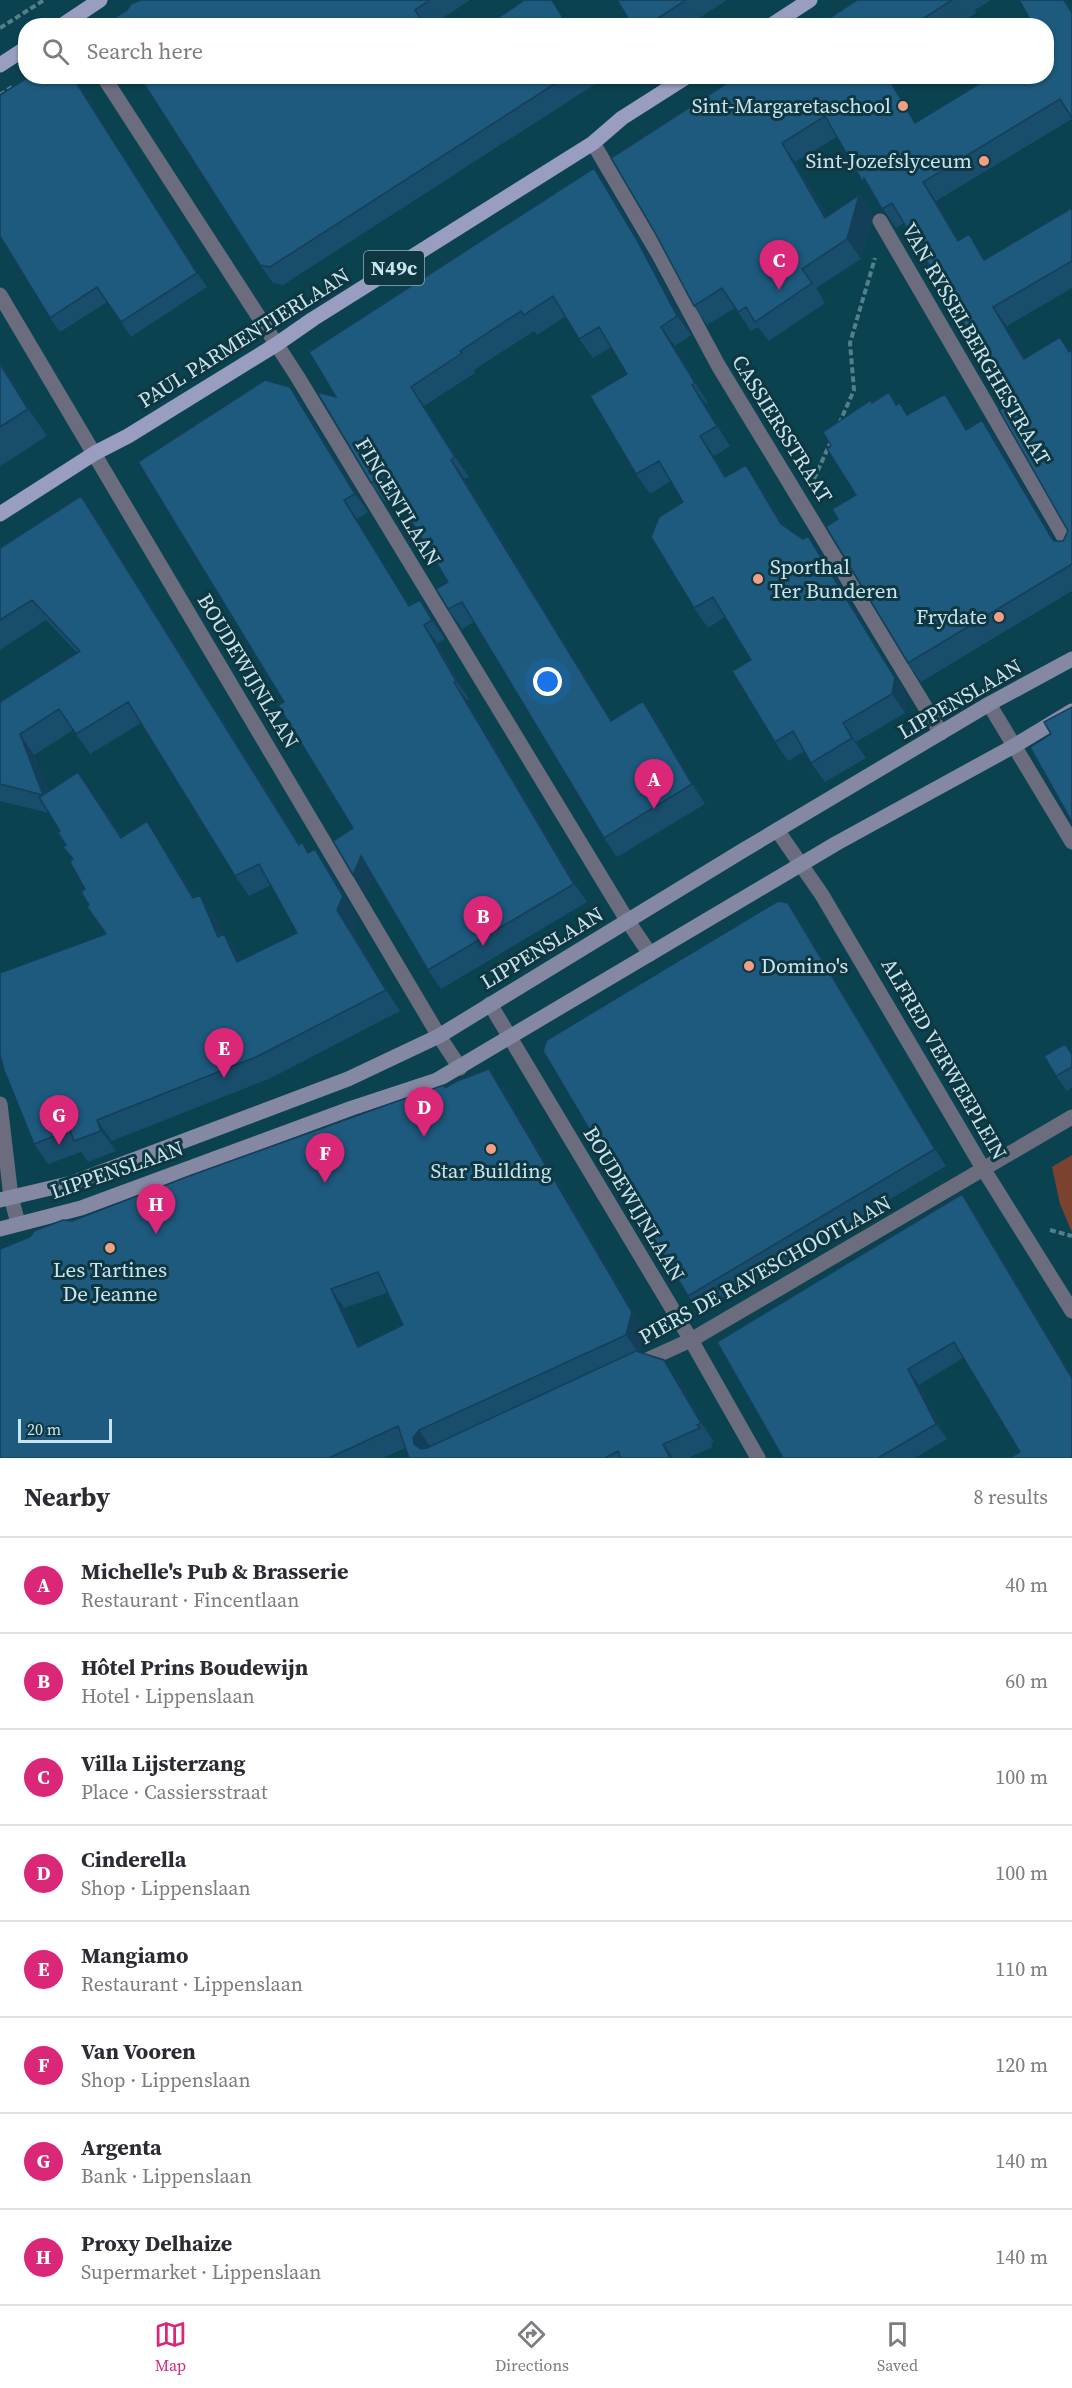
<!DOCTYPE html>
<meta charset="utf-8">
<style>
body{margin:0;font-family:"Source Serif 4",serif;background:#f2f2f3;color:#2b2b33}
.scale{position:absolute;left:18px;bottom:15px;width:94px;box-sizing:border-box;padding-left:6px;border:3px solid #cae4ed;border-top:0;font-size:16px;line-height:21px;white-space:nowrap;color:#cae4ed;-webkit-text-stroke:4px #0f3741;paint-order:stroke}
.you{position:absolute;left:548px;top:682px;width:21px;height:21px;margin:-15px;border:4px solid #fff;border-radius:50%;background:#1a73e8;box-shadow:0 0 0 9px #1a73e833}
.badge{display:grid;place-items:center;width:39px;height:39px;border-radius:50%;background:#db2777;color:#fff;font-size:20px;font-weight:700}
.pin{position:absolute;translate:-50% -50px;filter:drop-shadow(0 2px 3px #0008)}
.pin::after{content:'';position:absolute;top:32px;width:21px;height:18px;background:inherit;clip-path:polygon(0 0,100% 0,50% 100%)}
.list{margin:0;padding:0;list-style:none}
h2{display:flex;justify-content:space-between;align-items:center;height:78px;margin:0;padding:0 24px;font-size:26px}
h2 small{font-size:20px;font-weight:400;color:#7c7c81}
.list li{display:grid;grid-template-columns:39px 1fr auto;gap:18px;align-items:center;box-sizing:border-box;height:96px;padding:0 24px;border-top:2px solid #e1e1e2}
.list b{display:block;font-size:22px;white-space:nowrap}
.list p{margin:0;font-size:20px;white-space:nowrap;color:#7c7c81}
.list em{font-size:20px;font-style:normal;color:#7c7c81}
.icon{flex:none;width:33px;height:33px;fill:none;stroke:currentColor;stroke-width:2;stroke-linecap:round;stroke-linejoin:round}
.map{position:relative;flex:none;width:1072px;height:1458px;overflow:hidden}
.search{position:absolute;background:#fff;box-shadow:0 2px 4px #0004;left:18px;right:18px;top:18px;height:66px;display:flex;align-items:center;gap:15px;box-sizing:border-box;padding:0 21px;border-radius:24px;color:#7c7c81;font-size:22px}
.sheet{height:846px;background:#fff}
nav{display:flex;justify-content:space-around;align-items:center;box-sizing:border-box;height:84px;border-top:2px solid #e1e1e2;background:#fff;font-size:16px;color:#7c7c81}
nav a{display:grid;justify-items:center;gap:3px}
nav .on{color:#db2777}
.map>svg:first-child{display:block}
.green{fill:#7b432f}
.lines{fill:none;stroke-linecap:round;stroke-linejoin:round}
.path{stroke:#527f8b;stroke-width:4;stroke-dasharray:6 3;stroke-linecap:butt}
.street{stroke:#6b6d7e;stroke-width:15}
.secondary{stroke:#8588a3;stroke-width:15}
.primary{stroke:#999dbf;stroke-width:15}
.wall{fill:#194d6c;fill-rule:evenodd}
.shaded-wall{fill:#143f58}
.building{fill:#1d5a7e;stroke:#143f58;stroke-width:1.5;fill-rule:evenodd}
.poi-dot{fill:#f39f83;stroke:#0f3741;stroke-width:2}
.labels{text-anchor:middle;stroke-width:6;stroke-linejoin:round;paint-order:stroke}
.shield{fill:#0f3741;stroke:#92b0b9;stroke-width:1.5}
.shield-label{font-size:20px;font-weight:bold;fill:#cae4ed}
.poi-label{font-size:21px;fill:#cae4ed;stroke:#0f3741;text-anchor:end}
.street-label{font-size:21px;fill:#cae4ed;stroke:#0f3741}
</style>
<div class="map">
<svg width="1072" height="1458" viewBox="0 0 1072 1458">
<rect width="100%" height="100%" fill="#0a4250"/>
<path class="green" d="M1072,1155V1232L1060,1204L1052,1167Z"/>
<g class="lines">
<path class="path" d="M0,28L44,0
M0,95L12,87
M839,424L854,390L850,343L875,258
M814,479L832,439
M1050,1230L1072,1236"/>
<path class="street" d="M103,76L297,376L627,920L650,954
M593,143L659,255L718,365L941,733
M880,221L1072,551
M0,295L439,1036L460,1068
M989,704L1072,842
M777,830L822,895L984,1170L1072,1311
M490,1004L691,1340L758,1458
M0,1104L11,1197L18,1223
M638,1364L691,1340L1072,1117"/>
<path class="secondary" d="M0,1200L72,1183L348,1079L439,1036L742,851L989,704L1072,659
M0,1229L81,1208L352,1108L437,1080L837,843L1014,746L1072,711"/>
<path class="primary" d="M61,26L100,0
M770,26L810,0
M0,65L26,48
M0,514L95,453L128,436L277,344L313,319L593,143L622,118L688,76"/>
</g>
<path class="wall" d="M141,0H470L431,26H106Z
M617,0H727L687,26H633Z
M857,0H991L975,10L976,13L956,26H817Z
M1066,0L1072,9V119L936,201L959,240L982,253L986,259L1072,208V288L1007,326L1025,358L1072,350V591L921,682L908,663L838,519L856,495L831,446L872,402L889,392L897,405L908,415L945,394L958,413L967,429L996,439L1055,541H1063L1068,531L1011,403L904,223L896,228L877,200L876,201L837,137L795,162L827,217L859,195L873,214L861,259L816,288L825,303L769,341L758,327L751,331L735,308L707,325L694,306L738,76L916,122L1047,76Z
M30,76H73L207,287L131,337L107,302L60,332L50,318Z
M139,76H602L603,79L283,285L273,283L260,265Z
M608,188L651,260L691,335L675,346L708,403L706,404L730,446L714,456L726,476L760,484L785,526L822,555L908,698L905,713L856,742L866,758L825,782L811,763L805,751L788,761L775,742L751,660L725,617L708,628L694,608L683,502L671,481L650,494L636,474L627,374L611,347L593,358L579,339L566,316L537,335L534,331L474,370L475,373L424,406L469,477L465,479L612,721H657L705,804L617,857L604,838L474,622L462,629L448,609V582L396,496L385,502L371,483L336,397Z
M0,361L47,436L0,466Z
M290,387L303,405L368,512L357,519L410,606L433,618L445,639L437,643L469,699L467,700L587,902L441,989L428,970L373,877L366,894L353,875V828L284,702Z
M81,496L95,516L300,844L309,852L315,849L329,869L357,917L352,930L400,1011L271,1078L112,1141L116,1151L88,1162L81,1152L48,1164L34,1144L106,934L89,905L85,889L60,831L49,813L0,801V702L77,653L46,620L0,650V548ZM141,723L235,876L249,896L271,885L297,933L241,960L239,955L224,934L223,935L214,915L195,898L161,842L122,837L92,792L48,791L34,755L73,730L90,754Z
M800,920L946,1166L700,1312L688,1296Z
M1072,1054V1087L1067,1091L1056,1076Z
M446,1088H503L645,1331L639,1352L678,1379L714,1442L711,1444L713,1447L688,1458H409L405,1448L383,1458H0L72,1221ZM387,1293L403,1325L362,1345L344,1308Z
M962,1194L973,1210L1072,1375V1458L1020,1452L963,1358L919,1385L947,1439L915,1458H783Z"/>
<path class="shaded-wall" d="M552,0H553L569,26H568Z
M1064,0H1066L1072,9V13Z
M72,76H73L207,287L197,273Z
M887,76H889L928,142L915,123Z
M782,143L795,162L838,237L825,218Z
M594,168L608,188L651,260L691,335L677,316Z
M864,178L877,197L876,201L863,182Z
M923,182L936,201L971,260L958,241Z
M859,195L873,214L861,259L847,239Z
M969,234L982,253L998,279L984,260Z
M993,307L1007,326L1037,378L1024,359Z
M661,327L675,346L708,403L695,383Z
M0,361L47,436L28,409L0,364Z
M692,385L706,404L730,446L717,426Z
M290,387L303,405L368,512L355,494Z
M411,387L424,406L469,477L455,457Z
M945,394L958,413L979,449L966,430Z
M982,420L996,439L1064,556L1051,537Z
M700,436L714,456L738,497L725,477Z
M451,460L465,479L624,741L611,721Z
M746,465L760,484L795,543L781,524Z
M81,496L95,516L313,865L299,845Z
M344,500L357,519L422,625L409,606Z
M808,536L822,555L908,698L905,713L892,694Z
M420,600L433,618L445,639L432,620Z
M424,625L437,643L469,699L456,681Z
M454,682L467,700L587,902L574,884Z
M643,701L657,721L705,804L692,784Z
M843,723L856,742L866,758L852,738Z
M20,734L34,755L57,815L43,795Z
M78,772L92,792L135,858L121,838Z
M147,821L161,842L207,919L193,898Z
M315,849L329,869L357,917L352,930L400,1011L386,990L337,910Z
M361,856L374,874L366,894L353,875Z
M200,895L214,915L233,957L218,937Z
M788,903L800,920L946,1166L935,1149Z
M224,934L239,955L251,983L237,962Z
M489,1069L503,1088L645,1331L639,1353L626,1335Z
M97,1120L112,1141L116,1151L101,1131Z
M962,1194L973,1210L1072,1375V1378Z
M331,1289L344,1308L371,1365L358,1347Z
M664,1360L678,1379L714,1442L701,1423Z
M908,1369L919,1385L947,1439L936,1424Z
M419,1430L432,1449L426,1457L414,1444L413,1438Z
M663,1444L673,1458H670Z"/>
<path class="building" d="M141,0H430L415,10L425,26H106L105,24L127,10L131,4Z
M522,0H552L568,26H486L523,1Z
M617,0H686L646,26H633Z
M857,0H952L912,26H817Z
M1019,0H1064L1072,13V118L1060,99L923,182L958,241L969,234L984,260L1072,208V261L993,307L1024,359L1060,337L1069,352L1072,350V564L908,663L826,527L838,519L832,509L856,495L827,449L831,446L823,432L871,400L872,403L889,392L896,405L900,403L907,415L945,394L966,430L982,420L1051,537L1054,541H1063L1068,531L999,410L1011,403L892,203L882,209L864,178L863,182L825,116L782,143L825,218L859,195L847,239L802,269L812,283L755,322L746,307L738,312L722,288L694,306L654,231L611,158L738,76H887L915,123L992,76H1047V26H1034Z
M30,76H72L197,273L121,322L97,287L50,318L0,236V95Z
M139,76H567L270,267L260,265Z
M594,168L637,240L677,316L661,327L695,383L692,385L717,426L700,436L725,477L746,465L781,524L803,539L808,536L895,678L892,694L843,723L852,738L811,763L793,731L775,742L732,671L751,660L713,597L694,608L651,537L659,517L683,502L659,461L636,474L590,396L627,374L599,327L579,339L553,296L524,315L521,311L460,351L462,353L411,387L455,457L451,460L611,721L643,701L692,784L604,838L462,602L448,609L436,589L448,582L384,475L371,483L317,392L336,397L309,352Z
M0,364L28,409L0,427Z
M265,380L290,387L355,494L344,500L409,606L420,600L432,620L424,625L456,681L454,682L574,884L428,970L361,856L353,875L333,841L353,828L278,705L284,702L138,462Z
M81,496L299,845L302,842L308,853L315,849L343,896L337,910L386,990L256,1057L97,1120L101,1131L74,1141L70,1130L34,1144L4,1070L0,1055V973L106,934L87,907L89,905L81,892L85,889L70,862L73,859L63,847L66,845L58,833L60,831L39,797L43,795L0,784V702L80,651L32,600L0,620V548ZM128,702L235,876L259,864L297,933L237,962L224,934L218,937L200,895L193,898L147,821L121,838L78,772L43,795L20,734L59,709L76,734Z
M1072,707V822L1030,747L1051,734L1044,722Z
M778,901L788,903L935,1149L688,1296L543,1051L547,1040Z
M1065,1044L1072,1054V1067L1056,1076L1044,1056Z
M489,1069L632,1312L626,1335L419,1430L413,1438L414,1444L421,1449L427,1448L636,1351L664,1360L701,1423L697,1425L700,1428L663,1444L670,1458H621L618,1451L605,1458H409L398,1426L329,1458H0V1249L30,1237L34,1231L63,1220L72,1221L189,1176L392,1103L444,1085L445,1088L457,1081ZM378,1272L403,1325L358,1347L331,1289Z
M962,1194L1072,1378V1458H1009L1020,1452L954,1342L908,1369L936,1424L878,1458H783L717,1342Z"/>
<g class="poi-dot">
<circle cx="903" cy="106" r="6"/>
<circle cx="984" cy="161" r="6"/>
<circle cx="758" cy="579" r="6"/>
<circle cx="999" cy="617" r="6"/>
<circle cx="749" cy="966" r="6"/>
<circle cx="491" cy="1149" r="6"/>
<circle cx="110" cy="1248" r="6"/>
</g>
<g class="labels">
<rect class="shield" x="364" y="251" width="60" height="34" rx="4.5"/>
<g class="shield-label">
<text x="394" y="275">N49c</text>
</g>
<g class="poi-label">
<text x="891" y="113">Sint-Margaretaschool</text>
<text x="972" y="168">Sint-Jozefslyceum</text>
<text x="770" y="574" text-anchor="start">Sporthal<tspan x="770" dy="24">Ter Bunderen</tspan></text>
<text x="987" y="624">Frydate</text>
<text x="761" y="973" text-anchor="start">Domino's</text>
<text x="491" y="1178" text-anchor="middle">Star Building</text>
<text x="110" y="1277" text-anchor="middle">Les Tartines<tspan x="110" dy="24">De Jeanne</tspan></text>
</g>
<g class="street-label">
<text transform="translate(244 338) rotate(-32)" y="7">PAUL PARMENTIERLAAN</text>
<text transform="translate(976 344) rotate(60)" y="7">VAN RYSSELBERGHESTRAAT</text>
<text transform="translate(782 429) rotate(58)" y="7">CASSIERSSTRAAT</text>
<text transform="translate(398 502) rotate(59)" y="7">FINCENTLAAN</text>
<text transform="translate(248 671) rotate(59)" y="7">BOUDEWIJNLAAN</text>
<text transform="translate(960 699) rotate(-30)" y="7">LIPPENSLAAN</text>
<text transform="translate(542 948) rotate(-31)" y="7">LIPPENSLAAN</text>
<text transform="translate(944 1059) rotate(60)" y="7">ALFRED VERWEEPLEIN</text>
<text transform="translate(117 1170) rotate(-19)" y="7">LIPPENSLAAN</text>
<text transform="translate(634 1204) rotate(59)" y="7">BOUDEWIJNLAAN</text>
<text transform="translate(765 1270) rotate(-29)" y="7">PIERS DE RAVESCHOOTLAAN</text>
</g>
</g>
</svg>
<div class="scale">20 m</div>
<div class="you"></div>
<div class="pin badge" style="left:654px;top:809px">A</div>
<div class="pin badge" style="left:483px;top:946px">B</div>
<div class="pin badge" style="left:779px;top:290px">C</div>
<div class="pin badge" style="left:424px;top:1137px">D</div>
<div class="pin badge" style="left:224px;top:1078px">E</div>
<div class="pin badge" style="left:325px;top:1183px">F</div>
<div class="pin badge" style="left:59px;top:1145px">G</div>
<div class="pin badge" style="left:156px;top:1234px">H</div>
<div class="search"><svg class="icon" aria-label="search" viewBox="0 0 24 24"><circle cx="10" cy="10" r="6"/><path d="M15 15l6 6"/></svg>Search here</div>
</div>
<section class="sheet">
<h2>Nearby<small>8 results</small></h2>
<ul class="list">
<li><span class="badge">A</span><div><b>Michelle's Pub &amp; Brasserie</b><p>Restaurant · Fincentlaan</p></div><em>40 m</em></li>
<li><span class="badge">B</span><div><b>Hôtel Prins Boudewijn</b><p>Hotel · Lippenslaan</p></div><em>60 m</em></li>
<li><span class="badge">C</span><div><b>Villa Lijsterzang</b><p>Place · Cassiersstraat</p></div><em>100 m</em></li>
<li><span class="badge">D</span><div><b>Cinderella</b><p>Shop · Lippenslaan</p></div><em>100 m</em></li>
<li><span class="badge">E</span><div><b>Mangiamo</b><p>Restaurant · Lippenslaan</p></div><em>110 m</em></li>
<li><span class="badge">F</span><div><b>Van Vooren</b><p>Shop · Lippenslaan</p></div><em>120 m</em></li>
<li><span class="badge">G</span><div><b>Argenta</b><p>Bank · Lippenslaan</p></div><em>140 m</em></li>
<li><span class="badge">H</span><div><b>Proxy Delhaize</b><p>Supermarket · Lippenslaan</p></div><em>140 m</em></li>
</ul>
</section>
<nav>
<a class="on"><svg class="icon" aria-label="map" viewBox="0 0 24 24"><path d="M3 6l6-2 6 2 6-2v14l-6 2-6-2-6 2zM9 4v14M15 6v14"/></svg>Map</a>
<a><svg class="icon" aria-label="directions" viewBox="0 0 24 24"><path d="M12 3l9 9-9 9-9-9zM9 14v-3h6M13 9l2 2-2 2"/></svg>Directions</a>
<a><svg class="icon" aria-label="saved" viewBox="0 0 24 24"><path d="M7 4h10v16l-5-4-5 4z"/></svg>Saved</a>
</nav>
